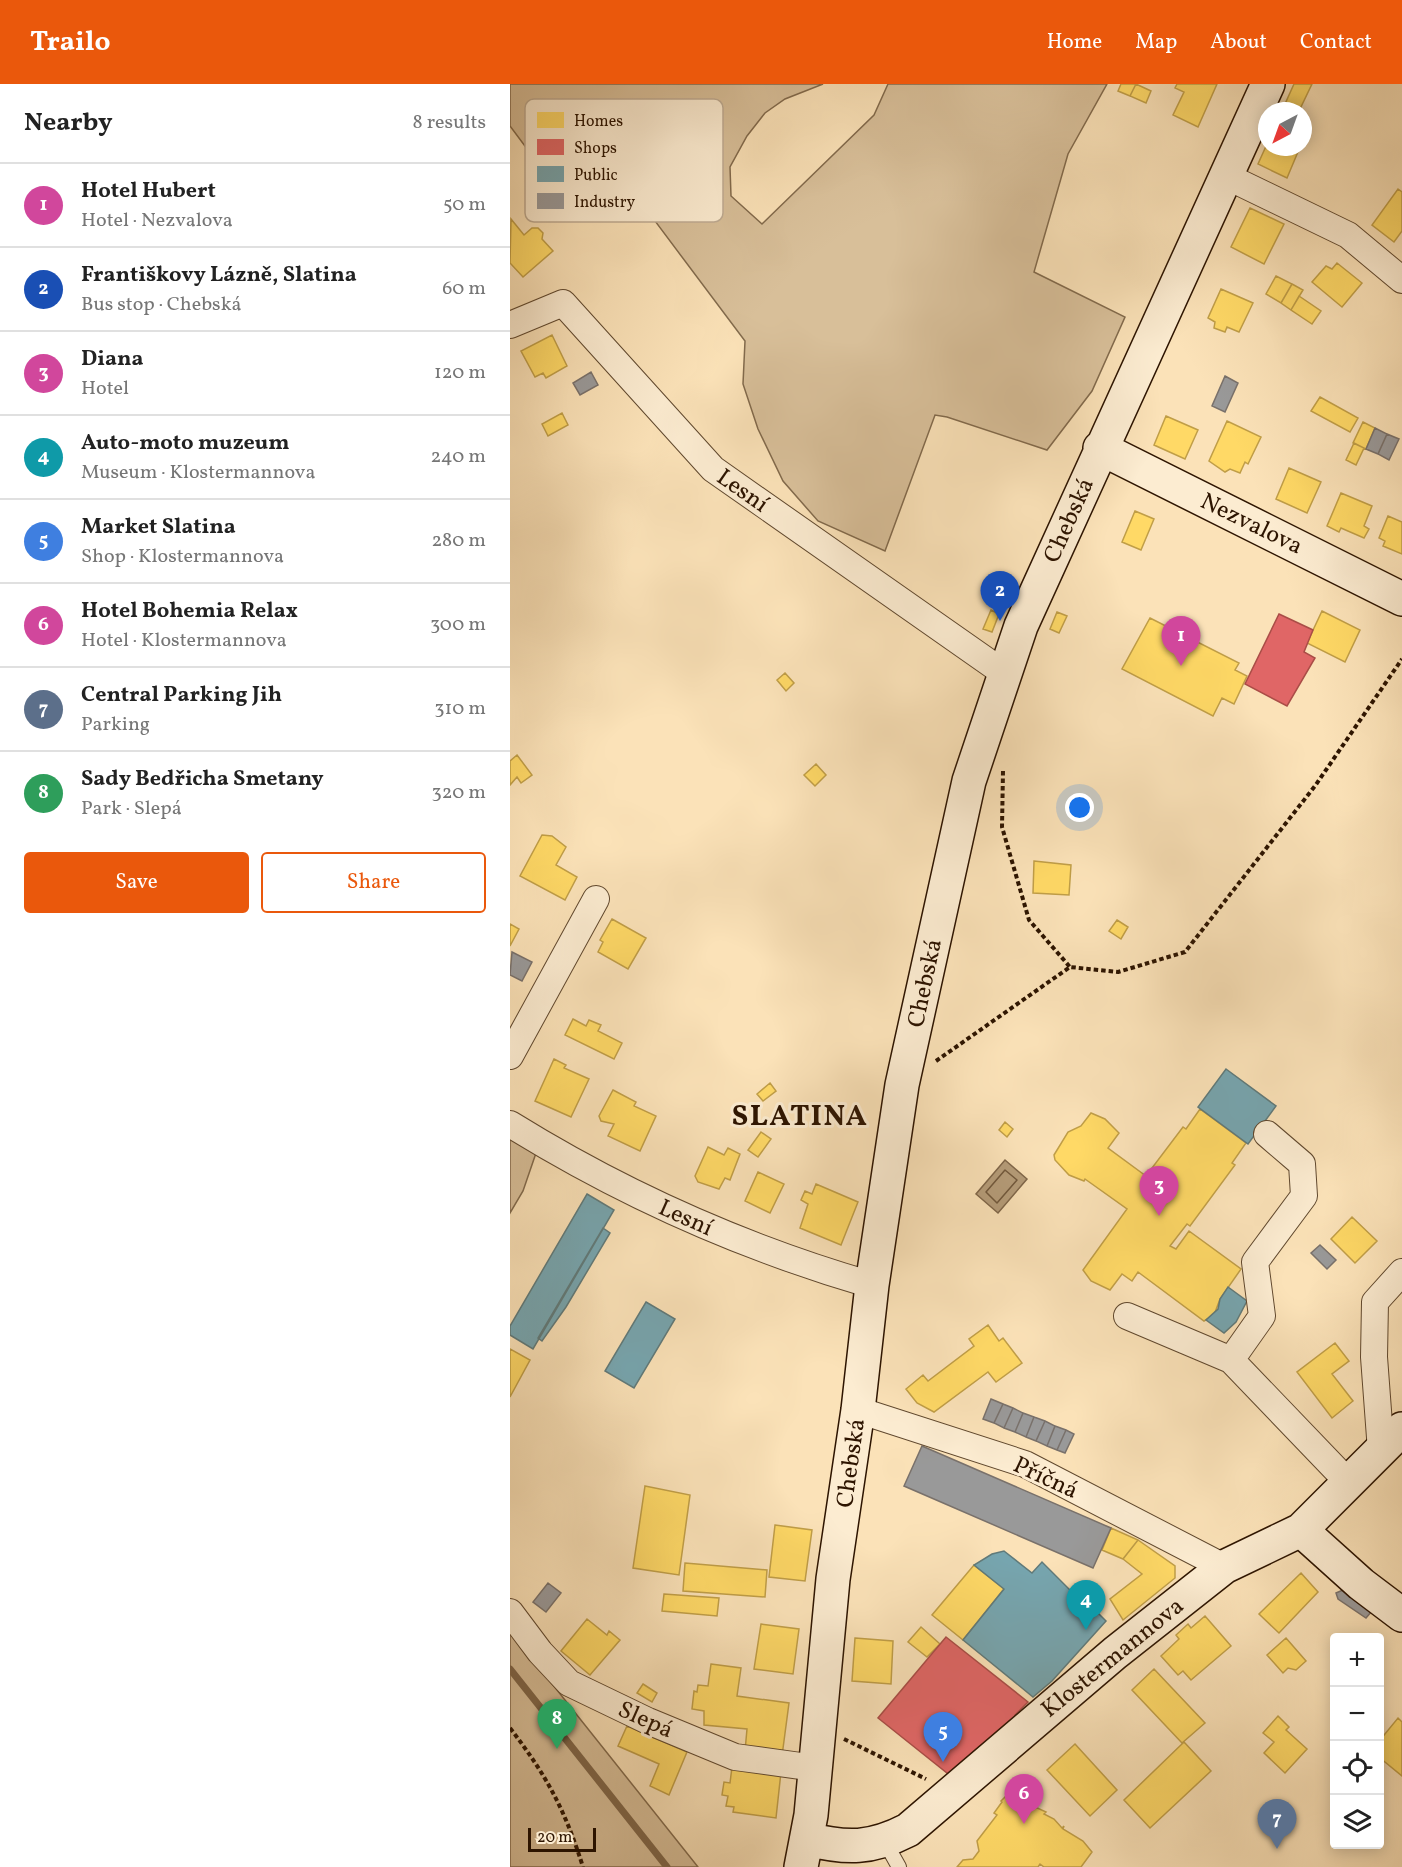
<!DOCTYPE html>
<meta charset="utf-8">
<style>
body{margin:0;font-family:Vollkorn,serif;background:#f2f2f2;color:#222}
.controls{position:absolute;right:18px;bottom:18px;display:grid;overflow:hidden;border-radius:6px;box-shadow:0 3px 15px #0003}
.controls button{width:54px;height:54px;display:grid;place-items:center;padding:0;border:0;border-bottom:2px solid #e0e0e0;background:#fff;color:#222;font:30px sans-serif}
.compass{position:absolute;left:748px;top:18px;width:54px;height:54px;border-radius:50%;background:#fff;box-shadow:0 3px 15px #0003;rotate:221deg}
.scale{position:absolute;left:18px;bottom:15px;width:68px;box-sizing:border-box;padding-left:6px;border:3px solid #2d1400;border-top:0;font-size:16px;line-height:21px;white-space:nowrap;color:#2d1400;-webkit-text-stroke:4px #fcecd1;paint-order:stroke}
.you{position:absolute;left:570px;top:724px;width:21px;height:21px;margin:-15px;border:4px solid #fff;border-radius:50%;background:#1a73e8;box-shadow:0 0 0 9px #1a73e833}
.badge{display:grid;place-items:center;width:39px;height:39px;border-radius:50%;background:#ea580c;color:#fff;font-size:20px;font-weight:700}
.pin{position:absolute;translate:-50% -50px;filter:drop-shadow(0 2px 3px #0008)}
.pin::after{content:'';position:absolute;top:32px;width:21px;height:18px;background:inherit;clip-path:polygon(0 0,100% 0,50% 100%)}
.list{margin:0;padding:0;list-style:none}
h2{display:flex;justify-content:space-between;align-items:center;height:78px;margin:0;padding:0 24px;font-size:26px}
h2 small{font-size:20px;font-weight:400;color:#767676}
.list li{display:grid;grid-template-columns:39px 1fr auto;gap:18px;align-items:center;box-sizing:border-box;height:84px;padding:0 24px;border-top:2px solid #e0e0e0}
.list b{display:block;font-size:22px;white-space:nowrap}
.list p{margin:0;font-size:20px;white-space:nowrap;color:#767676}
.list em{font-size:20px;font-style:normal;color:#767676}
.actions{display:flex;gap:12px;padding:18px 24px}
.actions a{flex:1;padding:14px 0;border:2px solid #ea580c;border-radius:6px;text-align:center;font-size:21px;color:#ea580c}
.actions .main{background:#ea580c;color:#fff}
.icon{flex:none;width:33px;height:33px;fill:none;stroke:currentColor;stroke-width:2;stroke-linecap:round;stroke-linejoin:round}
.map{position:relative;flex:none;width:892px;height:1783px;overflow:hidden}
header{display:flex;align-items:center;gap:36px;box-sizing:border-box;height:84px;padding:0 30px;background:#ea580c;color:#fff}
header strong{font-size:28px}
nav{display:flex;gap:33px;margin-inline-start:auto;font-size:21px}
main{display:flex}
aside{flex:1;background:#fff}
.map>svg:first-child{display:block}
.green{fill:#d8bf99;stroke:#826a4c;stroke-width:1.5}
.water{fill:#b59c79;stroke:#7f6649;stroke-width:1.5}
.homes{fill:#ffd966;stroke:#c09e47;stroke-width:1.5}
.shops{fill:#e06666;stroke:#aa4d47;stroke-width:1.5}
.public{fill:#76a5af;stroke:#607a7a;stroke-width:1.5}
.industry{fill:#999;stroke:#79716b;stroke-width:1.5}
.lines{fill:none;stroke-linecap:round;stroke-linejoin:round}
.shore{stroke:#71583c;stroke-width:1.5}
.stream{stroke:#7f6649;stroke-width:7}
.lane-casing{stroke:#60482e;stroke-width:16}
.street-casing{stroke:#60482e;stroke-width:28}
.secondary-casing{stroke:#2d1400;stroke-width:36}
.path{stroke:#2d1400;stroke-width:4;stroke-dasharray:4.5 3;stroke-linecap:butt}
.lane{stroke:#fcecd1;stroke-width:14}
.street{stroke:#fcecd1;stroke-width:26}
.secondary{stroke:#fcecd1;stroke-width:33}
.labels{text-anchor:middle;stroke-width:6;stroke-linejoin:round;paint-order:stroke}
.street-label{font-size:24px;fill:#2d1400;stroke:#fcecd1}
.district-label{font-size:30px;font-weight:bold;letter-spacing:1.5px;fill:#2d1400;stroke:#fcecd1}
.key{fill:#fcecd1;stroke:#beab92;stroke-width:1.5}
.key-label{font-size:16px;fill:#2d1400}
</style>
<header>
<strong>Trailo</strong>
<nav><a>Home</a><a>Map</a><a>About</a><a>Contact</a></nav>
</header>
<main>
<aside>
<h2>Nearby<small>8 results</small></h2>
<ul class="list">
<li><span class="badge" style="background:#d1479c">1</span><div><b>Hotel Hubert</b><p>Hotel · Nezvalova</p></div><em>50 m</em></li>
<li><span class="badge" style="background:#1a4fb4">2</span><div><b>Františkovy Lázně, Slatina</b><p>Bus stop · Chebská</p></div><em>60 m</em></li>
<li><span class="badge" style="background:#d1479c">3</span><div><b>Diana</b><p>Hotel</p></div><em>120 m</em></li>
<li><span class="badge" style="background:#0f9aa8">4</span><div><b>Auto-moto muzeum</b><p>Museum · Klostermannova</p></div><em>240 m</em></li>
<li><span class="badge" style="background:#3f7fe0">5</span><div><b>Market Slatina</b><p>Shop · Klostermannova</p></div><em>280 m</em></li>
<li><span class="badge" style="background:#d1479c">6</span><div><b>Hotel Bohemia Relax</b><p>Hotel · Klostermannova</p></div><em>300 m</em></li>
<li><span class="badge" style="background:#5c6f8a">7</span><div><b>Central Parking Jih</b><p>Parking</p></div><em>310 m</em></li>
<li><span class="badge" style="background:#2e9e5b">8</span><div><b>Sady Bedřicha Smetany</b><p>Park · Slepá</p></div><em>320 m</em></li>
</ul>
<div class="actions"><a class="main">Save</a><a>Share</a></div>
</aside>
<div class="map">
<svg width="892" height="1783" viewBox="0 0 892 1783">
<rect width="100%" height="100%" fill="#fbe2b8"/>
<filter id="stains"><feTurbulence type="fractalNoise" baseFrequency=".00333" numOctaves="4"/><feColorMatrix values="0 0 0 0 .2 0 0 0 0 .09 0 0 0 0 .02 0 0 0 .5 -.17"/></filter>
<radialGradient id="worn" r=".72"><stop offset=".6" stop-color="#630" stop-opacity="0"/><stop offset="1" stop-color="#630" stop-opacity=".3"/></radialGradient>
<path class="green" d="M0,0H313L275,15L255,29L237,52L220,83L221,112L252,140L364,31L378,0H597L558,70L524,188L615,233L582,307L537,366L437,333L425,331L375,467L308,437L273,397L248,345L233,300L235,257L145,137L133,107L125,94C91,87 80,94 56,117L0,42Z
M0,1053L26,1069L13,1107L0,1129Z
M0,1547L188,1783H0Z"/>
<path class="water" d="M495,1076L517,1095L488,1129L466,1110Z"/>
<path class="homes" d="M611,0H626L620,12L608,7Z
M626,0L641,7L636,19L620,12Z
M667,0H707L688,43L663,31L674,8L665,4Z
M784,0H802L789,27L775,20Z
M757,60V63H790L777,94L748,80Z
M888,105L892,108V147L884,158L862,141Z
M740,124L774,140L754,180L721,163Z
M1,135L14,151L22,144H28L33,149L32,155L43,167L13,193L0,179Z
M827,179L852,199L832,223L802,198L816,182L822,185Z
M766,192L782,200L771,219L756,210Z
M782,200L793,206L781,226L771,219Z
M711,205L743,219L729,248L717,243L715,248L704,244L705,238L698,234Z
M789,212L811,227L802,240L781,226Z
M42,251L57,282L36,294L33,289L25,293L11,267Z
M810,313L848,334L840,348L801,327Z
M52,329L58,341L38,352L32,340Z
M656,332L688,346L675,375L644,361Z
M717,337L751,353L738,380L735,378L730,389L720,385L715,388L699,377Z
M853,338L865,344L856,365L843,359Z
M844,359L854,364L846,381L836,376Z
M779,384L811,398L797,429L766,415Z
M831,409L862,422L854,442L859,445L854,454L831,444L829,448L817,442Z
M625,427L644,435L631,466L612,458Z
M878,432L892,438V470L873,462L875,457L869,454Z
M481,526L489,530L482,548L473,545Z
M812,527L850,546L835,578L797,559Z
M547,528L557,532L549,549L540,545Z
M640,534L729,579L725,586L737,592L724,620L712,614L703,632L612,585Z
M275,589L284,599L276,607L267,596Z
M7,671L22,691L11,699L7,693L0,701V677Z
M306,680L316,691L305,702L294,691Z
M32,751L42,752L56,763L46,781L67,793L55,816L10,792Z
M524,777L561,781L559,811L523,809Z
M102,835L136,854L118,885L88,868L93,858L90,856Z
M607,836L618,843L611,855L599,847Z
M0,840L9,845L0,862Z
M63,935L76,942L79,936L91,941L88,947L112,959L104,975L55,951Z
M44,975L56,981L54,984L79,995L61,1033L25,1017Z
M260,999L266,1007L253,1017L247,1010Z
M103,1006L126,1018L124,1022L146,1032L130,1067L98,1052L104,1040L91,1037L89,1032Z
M690,1025L736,1059L722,1079L725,1081L680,1142L677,1140L660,1162L666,1165L679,1147L731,1185L710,1215L704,1231L694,1237L628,1188L622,1197L612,1190L600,1206L581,1197L573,1186L617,1125L575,1095L574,1097L559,1091L545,1076L544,1071L558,1048L571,1042L581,1029L595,1035L609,1049L598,1064L636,1092L673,1043L676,1045Z
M495,1038L503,1045L497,1053L489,1046Z
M251,1048L261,1055L248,1073L238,1066Z
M198,1063L214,1071L218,1064L230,1070L220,1096L215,1094L209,1105L188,1098L185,1092Z
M248,1088L274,1100L260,1129L235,1117Z
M306,1100L348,1118L331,1161L290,1144L298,1120L291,1116L295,1107L302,1110Z
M842,1133L867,1157L845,1179L821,1155Z
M478,1241L489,1257L493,1254L512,1279L486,1298L478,1288L424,1328L407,1319L396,1305L413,1291L418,1297L464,1262L459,1255Z
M825,1259L839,1277L822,1290L843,1317L822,1334L787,1288Z
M0,1265L20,1276L0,1313Z
M135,1402L180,1411L169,1491L123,1484Z
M265,1441L302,1446L295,1497L259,1493Z
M601,1444L628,1456L613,1475L592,1466Z
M628,1456L665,1482V1494L613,1536L600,1515L632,1490L613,1475Z
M175,1479L257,1486L255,1513L173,1507Z
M464,1481L494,1505L453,1556L422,1531Z
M791,1489L808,1508L769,1549L749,1530Z
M154,1510L209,1514L207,1532L152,1527Z
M695,1532L721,1562L681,1596L673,1587L668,1591L651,1572L669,1555L666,1551L678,1540L681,1544Z
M77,1535L97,1551L99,1547L110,1556L80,1591L51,1567Z
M251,1540L289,1545L283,1590L244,1585Z
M411,1543L430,1560L417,1573L398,1558Z
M345,1554L383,1557L381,1600L342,1597Z
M776,1554L796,1577L786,1586L778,1584L773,1589L757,1571Z
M201,1580L231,1584L227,1612L279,1619L272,1672L235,1667L237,1645L194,1641V1627L182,1625L184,1607L187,1608L188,1601L198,1602Z
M644,1585L695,1639L672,1659L622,1606Z
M133,1600L147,1609L142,1618L127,1609Z
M768,1632L779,1643L776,1646L797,1665L775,1689L754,1669L764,1658L753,1649Z
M888,1634L892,1638V1692L870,1674V1656Z
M117,1642L177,1668L159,1711L140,1702L149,1680L108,1662Z
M674,1658L701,1687L640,1744L614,1716Z
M565,1660L607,1706L580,1732L537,1686Z
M222,1683L271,1688L266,1734L223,1728L224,1723L216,1722L218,1712L212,1711L214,1698L220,1699Z
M513,1700L531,1714L525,1723L536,1728L534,1730L544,1735L552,1744L554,1742L553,1745L573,1757L582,1768L571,1783H534L530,1780L528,1783H447L453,1776L463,1775L469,1767L467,1757L487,1731L484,1729L492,1718L491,1717L502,1706L505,1709Z"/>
<path class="shops" d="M769,530L803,546L794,568L805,574L777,622L735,600Z
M436,1553L518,1618L505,1631V1636L442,1693L368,1634Z"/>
<path class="public" d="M716,985L766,1022L738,1060L688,1023Z
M77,1110L104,1126L23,1265L0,1251V1242Z
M93,1144L100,1149L56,1223L32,1257L28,1254Z
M718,1203L737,1217L726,1238L714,1249L696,1236L708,1225L710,1215Z
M136,1218L165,1235L124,1304L95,1287Z
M494,1467L522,1489L532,1478L580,1526L583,1524L596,1537L542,1597L523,1613L453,1556L494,1505L464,1481L482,1470Z"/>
<path class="industry" d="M81,288L88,301L70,311L63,299Z
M715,292L728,299L715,328L702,322Z
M865,344L877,350L868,370L856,365Z
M877,350L889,355L879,376L868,370Z
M2,868L22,878L12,897L0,891Z
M810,1161L826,1176L817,1185L801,1169Z
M481,1315L493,1320L484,1339L473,1335Z
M493,1320L503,1324L494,1344L484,1339Z
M503,1324L513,1329L505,1348L494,1344Z
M513,1329L524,1333L516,1353L505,1348Z
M524,1333L535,1337L526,1357L516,1353Z
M535,1337L545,1342L537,1362L526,1357Z
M545,1342L556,1346L547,1366L537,1362Z
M556,1346L564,1350L555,1369L547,1366Z
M412,1362L601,1444L583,1484L394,1402Z
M38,1499L51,1509L36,1528L23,1518Z
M842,1502L867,1521L856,1534L828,1515L826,1509Z"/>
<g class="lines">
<path class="shore" d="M495,1086L507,1096L487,1119L476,1108Z"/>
<path class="stream" d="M0,1585L157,1783"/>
<defs>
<path id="lane" d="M375,1758L389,1783"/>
<path id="street" d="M716,92L838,151L892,196
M0,241L53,219L203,385L494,589
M0,972L86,815
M0,1040C113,1110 234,1164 362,1201
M757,1050L792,1080L794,1112L745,1178L752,1232L721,1276L839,1399
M617,1232L721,1276
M348,1326L515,1380L714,1483
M871,1367L864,1273L865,1218L892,1188
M0,1528L30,1568L59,1599L138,1637L225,1673L305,1684"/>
<path id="secondary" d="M590,364L892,515
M791,1446L851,1500L892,1531
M297,1755C337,1765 361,1765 398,1746L605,1569L714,1483L791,1446L892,1345
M291,1783L301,1731L323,1495L348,1326L362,1201L392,1001L459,697L511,542L758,0"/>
</defs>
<use href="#lane" class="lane-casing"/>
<use href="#street" class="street-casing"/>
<use href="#secondary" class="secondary-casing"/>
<path class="path" d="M493,687L492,743L519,836L560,883
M426,977L560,883L608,888L675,868L805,702L892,575
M0,1644C37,1692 55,1726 73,1783
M334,1655L416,1695"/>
<use href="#lane" class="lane"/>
<use href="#street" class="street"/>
<use href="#secondary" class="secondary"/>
</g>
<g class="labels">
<g class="street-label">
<text transform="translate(233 406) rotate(35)" y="8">Lesní</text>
<text transform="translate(558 436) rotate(-66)" y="8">Chebská</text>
<text transform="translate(742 439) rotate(26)" y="8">Nezvalova</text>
<text transform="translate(414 899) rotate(-78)" y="8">Chebská</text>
<text transform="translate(176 1133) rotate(24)" y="8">Lesní</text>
<text transform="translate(340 1379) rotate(-82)" y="8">Chebská</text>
<text transform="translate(536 1393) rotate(25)" y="8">Příčná</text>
<text transform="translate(602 1573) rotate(-39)" y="8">Klostermannova</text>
<text transform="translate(136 1635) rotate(24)" y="8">Slepá</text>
</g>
<g class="district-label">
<text x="290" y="1041">SLATINA</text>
</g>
</g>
<rect x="15" y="15" width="198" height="123" rx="9" class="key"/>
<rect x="27" y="28" width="27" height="16" fill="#ffd966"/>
<rect x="27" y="55" width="27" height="16" fill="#e06666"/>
<rect x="27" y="82" width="27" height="16" fill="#76a5af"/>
<rect x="27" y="109" width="27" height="16" fill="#999"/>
<g class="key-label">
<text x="64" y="42">Homes</text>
<text x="64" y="69">Shops</text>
<text x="64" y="96">Public</text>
<text x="64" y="123">Industry</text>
</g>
<rect width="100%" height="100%" filter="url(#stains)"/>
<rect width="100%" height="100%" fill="url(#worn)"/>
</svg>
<div class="controls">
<button>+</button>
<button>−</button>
<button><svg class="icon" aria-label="locate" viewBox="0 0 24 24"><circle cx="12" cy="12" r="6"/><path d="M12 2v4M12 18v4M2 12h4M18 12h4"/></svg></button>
<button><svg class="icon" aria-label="layers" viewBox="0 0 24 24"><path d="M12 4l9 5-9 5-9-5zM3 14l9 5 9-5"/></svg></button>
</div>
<svg class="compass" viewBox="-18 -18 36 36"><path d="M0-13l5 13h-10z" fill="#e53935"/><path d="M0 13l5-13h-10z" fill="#767676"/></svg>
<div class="scale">20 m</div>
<div class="you"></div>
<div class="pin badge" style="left:671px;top:582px;background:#d1479c">1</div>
<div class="pin badge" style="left:490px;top:537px;background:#1a4fb4">2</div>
<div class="pin badge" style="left:649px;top:1132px;background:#d1479c">3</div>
<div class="pin badge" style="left:576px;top:1546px;background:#0f9aa8">4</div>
<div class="pin badge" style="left:433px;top:1678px;background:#3f7fe0">5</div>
<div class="pin badge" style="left:514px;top:1740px;background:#d1479c">6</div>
<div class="pin badge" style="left:767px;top:1765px;background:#5c6f8a">7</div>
<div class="pin badge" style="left:47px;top:1665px;background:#2e9e5b">8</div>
</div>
</main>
